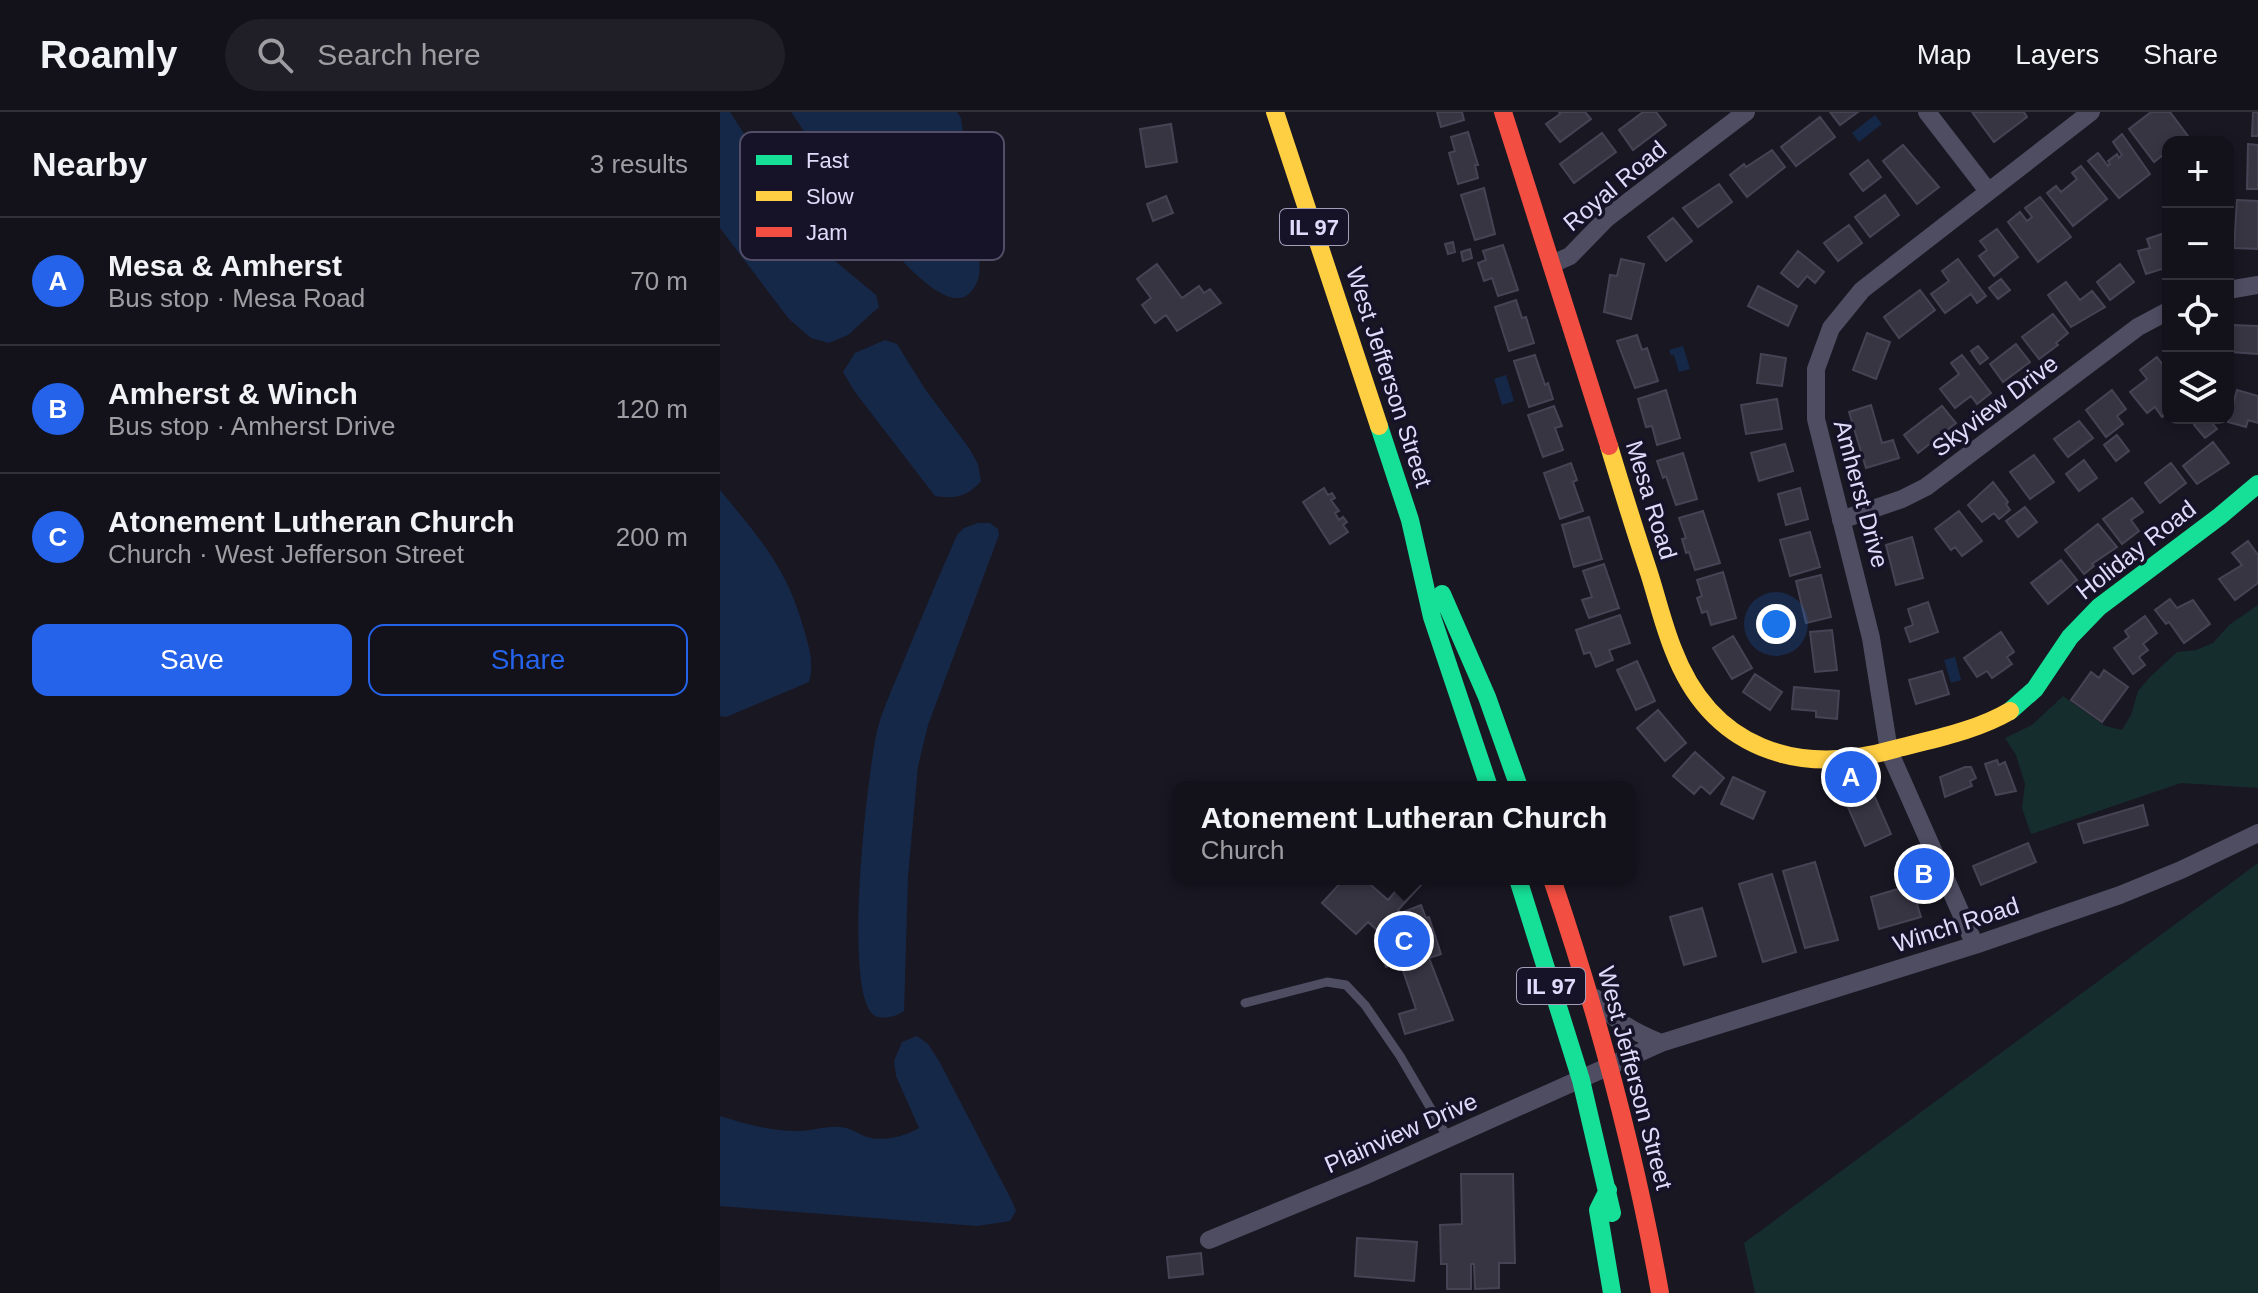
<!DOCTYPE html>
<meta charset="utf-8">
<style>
body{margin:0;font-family:Arial,sans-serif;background:#201f27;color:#f1f3f6}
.controls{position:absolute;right:24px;top:24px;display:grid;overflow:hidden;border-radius:16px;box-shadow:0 4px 12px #0003}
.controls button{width:72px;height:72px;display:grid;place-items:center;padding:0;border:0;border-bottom:2px solid #323139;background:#13111a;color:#f1f3f6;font:40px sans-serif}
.you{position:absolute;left:1056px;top:512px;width:28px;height:28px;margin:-20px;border:6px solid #fff;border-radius:50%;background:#1a73e8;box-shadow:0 0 0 12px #1a73e833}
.badge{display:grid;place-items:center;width:52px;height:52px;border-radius:50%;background:#2563eb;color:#fff;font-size:26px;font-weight:700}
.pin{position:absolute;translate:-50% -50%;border:4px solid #fff;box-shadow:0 2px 8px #0006}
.popup{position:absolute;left:452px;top:669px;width:464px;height:104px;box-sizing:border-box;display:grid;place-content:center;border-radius:16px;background:#13111a;filter:drop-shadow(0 2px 6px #0005);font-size:26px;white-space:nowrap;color:#9d9da2}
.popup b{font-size:30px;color:#f1f3f6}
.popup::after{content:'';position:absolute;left:50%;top:100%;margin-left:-16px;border:16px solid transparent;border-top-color:#13111a}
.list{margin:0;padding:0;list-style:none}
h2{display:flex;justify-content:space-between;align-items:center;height:104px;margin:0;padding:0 32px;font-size:34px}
h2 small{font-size:26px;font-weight:400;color:#9d9da2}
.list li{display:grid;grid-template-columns:52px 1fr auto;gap:24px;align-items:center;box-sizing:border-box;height:128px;padding:0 32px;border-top:2px solid #323139}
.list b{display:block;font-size:30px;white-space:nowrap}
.list p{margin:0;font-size:26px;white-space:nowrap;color:#9d9da2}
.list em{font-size:26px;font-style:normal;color:#9d9da2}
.actions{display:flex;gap:16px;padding:24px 32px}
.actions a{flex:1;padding:18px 0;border:2px solid #2563eb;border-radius:16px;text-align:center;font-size:28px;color:#2563eb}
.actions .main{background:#2563eb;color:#fff}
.icon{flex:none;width:44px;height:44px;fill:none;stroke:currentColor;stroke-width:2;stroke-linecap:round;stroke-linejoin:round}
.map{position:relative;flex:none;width:1538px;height:1181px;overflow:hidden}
header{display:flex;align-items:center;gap:48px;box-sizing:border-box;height:112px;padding:0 40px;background:#13111a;border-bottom:2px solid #323139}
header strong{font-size:38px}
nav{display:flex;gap:44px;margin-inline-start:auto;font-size:28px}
.search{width:560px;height:72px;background:#201f27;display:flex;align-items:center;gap:20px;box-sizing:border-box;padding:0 28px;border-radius:44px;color:#9d9da2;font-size:30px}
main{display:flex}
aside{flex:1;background:#13111a}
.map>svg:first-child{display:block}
.green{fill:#162d2d}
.water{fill:#162848}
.building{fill:#383543;stroke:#464354;stroke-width:2}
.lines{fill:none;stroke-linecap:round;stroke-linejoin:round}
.lane{stroke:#4f4d62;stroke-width:9}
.street{stroke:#4f4d62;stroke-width:18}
.fast{stroke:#16e098;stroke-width:18}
.slow{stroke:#ffcf43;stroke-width:18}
.jam{stroke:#f24e42;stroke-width:18}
.labels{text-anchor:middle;stroke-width:7;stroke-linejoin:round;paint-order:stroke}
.shield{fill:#161227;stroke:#a39fbb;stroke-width:2}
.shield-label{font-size:22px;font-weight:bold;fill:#e0dbfb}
.street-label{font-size:24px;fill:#e0dbfb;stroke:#161227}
.key{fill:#161227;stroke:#534e67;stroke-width:2}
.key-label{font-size:22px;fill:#e0dbfb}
</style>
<header>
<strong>Roamly</strong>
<div class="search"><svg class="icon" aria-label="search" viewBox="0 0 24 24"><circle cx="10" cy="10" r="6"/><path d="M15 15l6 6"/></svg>Search here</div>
<nav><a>Map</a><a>Layers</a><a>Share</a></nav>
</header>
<main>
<aside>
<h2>Nearby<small>3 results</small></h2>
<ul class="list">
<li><span class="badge">A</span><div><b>Mesa &amp; Amherst</b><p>Bus stop · Mesa Road</p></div><em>70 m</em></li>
<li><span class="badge">B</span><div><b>Amherst &amp; Winch</b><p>Bus stop · Amherst Drive</p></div><em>120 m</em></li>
<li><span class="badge">C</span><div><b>Atonement Lutheran Church</b><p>Church · West Jefferson Street</p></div><em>200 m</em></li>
</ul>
<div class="actions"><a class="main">Save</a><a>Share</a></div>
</aside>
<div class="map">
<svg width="1538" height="1181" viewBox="0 0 1538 1181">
<rect width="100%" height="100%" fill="#191722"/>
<path class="green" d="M1538,493V676L1461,671L1311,722L1302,696L1305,672L1296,643L1285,626L1312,613L1343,584L1385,614L1402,618L1411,603L1418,579L1431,564L1457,540L1476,538L1493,531L1509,513Z
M1538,751V1181H1035L1024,1131Z"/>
<path class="water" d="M0,0H10L70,93L109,144L156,183L159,195L128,223L109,231L91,226L69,207L0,116Z
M71,0H237L241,6C243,22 246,38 247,54C249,68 247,83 249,97C252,118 262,142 259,164C257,172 253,179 246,184C205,208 92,30 71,0Z
M1155,3L1162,12L1139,30L1132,21Z
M165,228L177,232L205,277L249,336L258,352L261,369C247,385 235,387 215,384L135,280L123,260L135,241Z
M963,234L970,257L959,260L954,243H951L949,238Z
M786,263L794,289L782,293L774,267Z
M0,378C41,428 68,457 85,521C90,539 94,552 89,570L6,605L0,604Z
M258,411H270L278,417L279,423L208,613L198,654L188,765L184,899C177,904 164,908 155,904C121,885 148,654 158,615C164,594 174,573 182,553C200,509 218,466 237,423L244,416Z
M1235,545L1241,568L1231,571L1224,548Z
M197,924L208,932L219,949L292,1089L296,1099L290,1109L257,1114L0,1094V1004C25,1012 54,1020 80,1019C93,1019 105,1014 118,1015C130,1015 136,1021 147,1025C163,1030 186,1024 199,1016L176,964L174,949L182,930Z"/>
<path class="building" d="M717,0H742L744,8L721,15Z
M839,0H865L871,7L840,30L826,12L840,2Z
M923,0H936L946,13L913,38L899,18Z
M1110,0H1138L1120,13Z
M1252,0H1304L1307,5L1274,30Z
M1431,0H1450L1468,24L1460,30H1448V39L1434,50L1409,17Z
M1533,0H1538V24H1532Z
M1100,5L1115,25L1076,54L1061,35Z
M451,12L457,50L426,55L420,17Z
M748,20L758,53H755L758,66L738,72L729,41L735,39L731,25Z
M882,21L896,40L854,71L840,52Z
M1402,22L1430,62L1399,86L1368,49L1378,41L1388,54L1390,52L1388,49L1397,42L1399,46L1402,43L1393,30Z
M1528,32L1538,33V77H1527Z
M1183,33L1219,75L1197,92L1163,49Z
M1052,38L1065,55L1027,85L1010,63L1024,52L1026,55Z
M1148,48L1161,65L1143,79L1130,62Z
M1361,54L1387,87L1353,114L1327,81L1336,74L1341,80L1357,67L1352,61Z
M999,72L1012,90L978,115L963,96Z
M764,76L775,122L755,128L741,83Z
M1165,83L1179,103L1150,125L1135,105Z
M446,84L453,101L433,109L427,92Z
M1320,85L1351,125L1318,150L1288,110L1300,100L1307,109L1312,105L1305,96Z
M1517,88L1538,89V137L1514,136Z
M953,106L972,129L946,149L928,125Z
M1129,113L1142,131L1118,149L1104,131Z
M1277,117L1298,145L1274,164L1259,144L1267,138L1260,129Z
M1448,120V155L1426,162L1418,139L1430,136L1427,127Z
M733,130L735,140L728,142L725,132Z
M783,133L798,178L778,184L772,166L764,169L758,151L766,148L763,139Z
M750,137L752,146L743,149L741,140Z
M1078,139L1104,160L1095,171L1087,164L1078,175L1061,161Z
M901,147L924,152L911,207L884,200L890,163L897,164Z
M1238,147L1266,184L1257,191L1251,182L1225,201L1211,182L1229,169L1222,159Z
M437,152L462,186L479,174L484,181L490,177L501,191L457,219L446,203L435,211L422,193L431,186L417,167Z
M1400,152L1414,170L1390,188L1377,170Z
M1281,167L1290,178L1278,187L1269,176Z
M1346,170L1360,188L1372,179L1385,195L1351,215L1328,183Z
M1038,174L1077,194L1068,214L1028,194Z
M1200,178L1215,198L1179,226L1164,205Z
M796,188L802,206L806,205L814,231L789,239L775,195Z
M1333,202L1348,221L1336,231L1338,233L1319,247L1302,225Z
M1512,213L1538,214V242L1511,240Z
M1147,221L1170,230L1156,267L1133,258Z
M917,223L922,238L927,236L938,269L915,276L897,229Z
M1296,232L1310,250L1283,270L1270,252Z
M1258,234L1268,246L1260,252L1251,239Z
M1041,242L1066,246L1062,274L1037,271Z
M815,243L825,273L828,271L833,287L809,295L794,249Z
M1242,243L1271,281L1257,292L1251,284L1235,296L1220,277L1239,262L1231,251Z
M1437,245L1448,260V300L1442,305L1435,295L1427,301L1410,280L1427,267L1420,258Z
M946,278L960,326L937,333L932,314L926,315L918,287Z
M1392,278L1406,297L1397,304L1403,312L1386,325L1366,298Z
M1517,278L1538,284V311L1528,308L1526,315L1508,310Z
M1057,287L1062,317L1026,322L1021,293Z
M1151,293L1162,331L1173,328L1179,346L1146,356L1129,300Z
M834,294L842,314L835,316L843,338L823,345L808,303Z
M1222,294L1236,311L1198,341L1184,323Z
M1483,306H1488L1497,317L1485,326L1474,313Z
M1359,309L1373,326L1348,345L1334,327Z
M1397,323L1409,339L1396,349L1384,333Z
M1493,330L1509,351L1477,372L1463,354Z
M1065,332L1073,359L1039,369L1031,341Z
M963,341L977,387L956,393L946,364L943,366L937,349Z
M1314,343L1334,370L1310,387L1290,360Z
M1364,348L1377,366L1359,379L1346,362Z
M851,351L857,368L853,370L863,399L840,407L824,361Z
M1451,351L1466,371L1440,391L1425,371Z
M1273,370L1288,390L1286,392L1290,398L1279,407L1274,401L1262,410L1248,393Z
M604,376L608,383L612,381L615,386L611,388L619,399L615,401L619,408L623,405L627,410L623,413L628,420L610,432L583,390Z
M1080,376L1088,407L1066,413L1058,382Z
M1412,386L1423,400L1411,408L1419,419L1402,432L1383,407Z
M1305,395L1317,410L1298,425L1286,409Z
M983,399L1000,451L975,458L969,440L966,441L962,427L966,426L959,406Z
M1239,399L1262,429L1242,444L1235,435L1231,438L1215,417Z
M869,405L882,447L854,455L842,413Z
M1378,412L1397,435L1372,452L1374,454L1364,462L1345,438Z
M1090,420L1100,455L1070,464L1060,428Z
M1192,425L1203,466L1176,473L1166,433Z
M1528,429L1538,443V471L1515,488L1499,467L1522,453L1512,441Z
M1341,448L1357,468L1328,492L1311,471Z
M884,452L899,496L869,506L862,488L872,485L863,459Z
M1003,460L1016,506L991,513L987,499L982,501L977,486L982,484L977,468Z
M1101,463L1111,505L1086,511L1076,469Z
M1450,487L1457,496L1473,488L1490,512L1464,531L1449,510L1446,512L1435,498Z
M1208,490L1218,520L1190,530L1185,516L1193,513L1188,497Z
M900,503L910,531L889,538L893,548L876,555L870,540L864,542L856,518Z
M1425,504L1437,521L1423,532L1428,538L1419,545L1425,553L1413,562L1394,536L1409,525L1405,519Z
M1112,518L1117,558L1095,560L1090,520Z
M1281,520L1294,540L1287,545L1292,552L1272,566L1267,559L1257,565L1244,546Z
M1013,524L1032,556L1012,567L993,536Z
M917,549L935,589L916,598L897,558Z
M1384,558L1408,575L1382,610L1351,588L1371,560L1379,566Z
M1222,559L1229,582L1196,592L1189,568Z
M1035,562L1062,580L1050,598L1023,580Z
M1074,575L1119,579L1117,607L1096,605V599L1072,597Z
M938,598L966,631L945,649L917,616Z
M975,640L1004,666L990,682L981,674L974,682L953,664Z
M1277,648L1279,653L1285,650L1296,679L1276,683L1265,652Z
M1245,655H1251L1256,666L1250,669L1252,674L1225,685L1220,665Z
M1013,665L1045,680L1033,707L1001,692Z
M1153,681L1171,722L1145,734L1127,693Z
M1423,693L1428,713L1364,731L1358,712Z
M1308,731L1316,750L1261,773L1253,754Z
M1095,750L1118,828L1085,836L1063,759Z
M1052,762L1076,840L1043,850L1019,772Z
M624,767H644L668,788L686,767H700L704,770L678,798L681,801L701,793L706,806L709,805L721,842L709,846L733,908L685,922L679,902L696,897L680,850L666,855L655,823L659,820L648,810L636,822L602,791Z
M1191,773L1201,805L1159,817L1151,785Z
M982,796L996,844L964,853L950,805Z
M741,1062H793L795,1151H779V1176L755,1177L754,1152H751V1177H727V1152H721L720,1113L742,1112Z
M637,1126L697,1130L694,1169L635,1164Z
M481,1141L483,1162L449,1166L447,1145Z"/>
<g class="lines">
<path class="lane" d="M525,891L607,870L626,873L645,893L680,944L728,1026"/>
<path class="street" d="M1207,0L1268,79
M832,152L850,144L887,106L1026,0
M1508,178L1538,173
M1121,408L1182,387L1206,375L1418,215L1448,199
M1255,833L1169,639L1151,526L1096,307V257L1111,216L1142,178L1371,0
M875,886C894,909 914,920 941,931
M489,1128L644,1064L941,931L1255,833L1400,783L1461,758L1538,721"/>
<path class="fast" d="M659,314L690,408L712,505L769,675
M722,482L767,585L799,675
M1290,599L1315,577L1350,525L1379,495L1500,404L1538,372
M798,767L861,968L892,1101
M888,1078L878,1098L892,1181"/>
<path class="slow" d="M555,0L659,314
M889,334C902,377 915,419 929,461C937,486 943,512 953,537C991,637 1077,665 1175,637C1213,627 1256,619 1290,599"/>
<path class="jam" d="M783,0L889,334
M832,767C878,903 915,1040 940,1181"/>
</g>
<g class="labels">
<g class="shield">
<rect x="560" y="97" width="68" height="36" rx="6"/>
<rect x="797" y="856" width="68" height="36" rx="6"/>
</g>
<g class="shield-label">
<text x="594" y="123">IL 97</text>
<text x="831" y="882">IL 97</text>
</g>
<g class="street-label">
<text transform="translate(895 74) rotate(-40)" y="8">Royal Road</text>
<text transform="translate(669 265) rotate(72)" y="8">West Jefferson Street</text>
<text transform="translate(1275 294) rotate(-37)" y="8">Skyview Drive</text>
<text transform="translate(1141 382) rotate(75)" y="8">Amherst Drive</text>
<text transform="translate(931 388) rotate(73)" y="8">Mesa Road</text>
<text transform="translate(1416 438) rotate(-38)" y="8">Holiday Road</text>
<text transform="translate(1236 813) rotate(-18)" y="8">Winch Road</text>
<text transform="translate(915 966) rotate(75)" y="8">West Jefferson Street</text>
<text transform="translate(681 1021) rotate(-24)" y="8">Plainview Drive</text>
</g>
</g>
<rect x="20" y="20" width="264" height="128" rx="12" class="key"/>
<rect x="36" y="43" width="36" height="10" fill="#16e098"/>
<rect x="36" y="79" width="36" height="10" fill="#ffcf43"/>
<rect x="36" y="115" width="36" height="10" fill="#f24e42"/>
<g class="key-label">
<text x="86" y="56">Fast</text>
<text x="86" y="92">Slow</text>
<text x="86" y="128">Jam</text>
</g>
</svg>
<div class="controls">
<button>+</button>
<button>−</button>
<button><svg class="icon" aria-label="locate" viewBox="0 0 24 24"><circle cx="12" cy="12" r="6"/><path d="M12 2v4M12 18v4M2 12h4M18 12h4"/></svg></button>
<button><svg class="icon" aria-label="layers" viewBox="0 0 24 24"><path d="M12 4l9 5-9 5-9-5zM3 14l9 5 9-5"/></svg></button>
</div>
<div class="you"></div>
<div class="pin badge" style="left:1131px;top:665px">A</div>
<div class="pin badge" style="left:1204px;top:762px">B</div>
<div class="pin badge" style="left:684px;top:829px">C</div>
<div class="popup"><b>Atonement Lutheran Church</b>Church</div>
</div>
</main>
